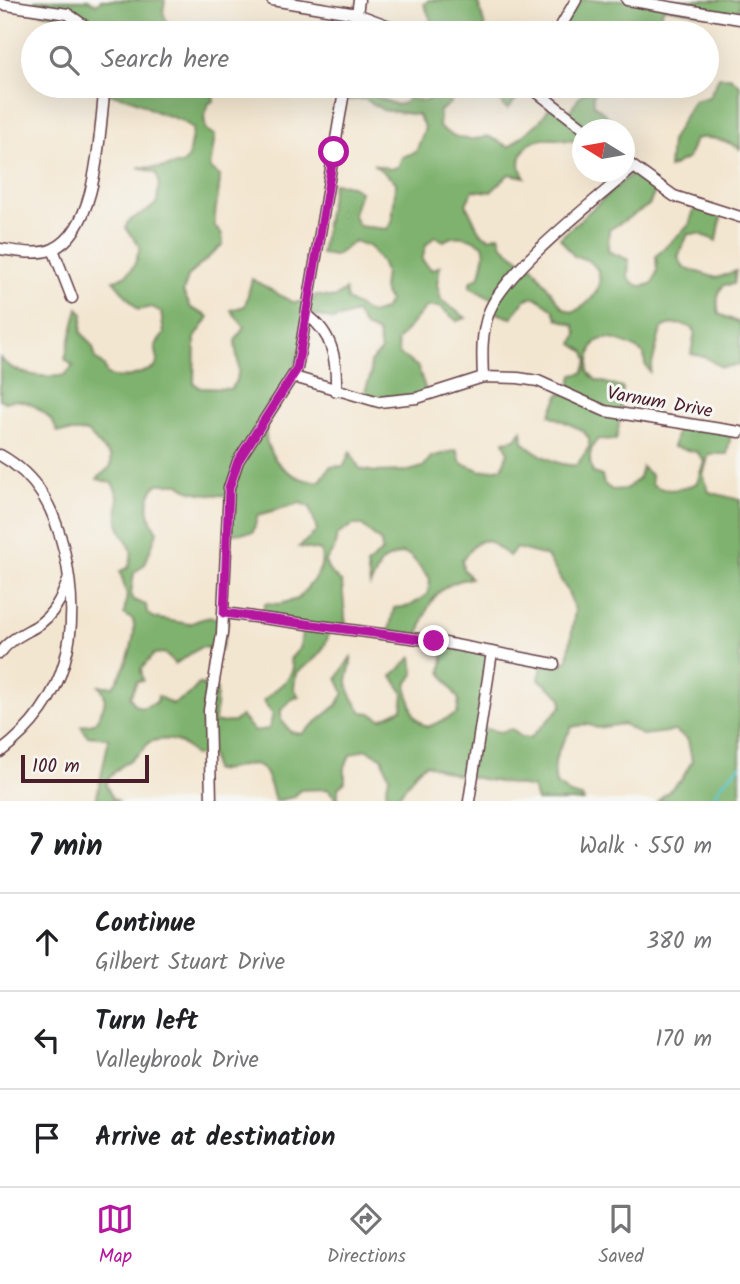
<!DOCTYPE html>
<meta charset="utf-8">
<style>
body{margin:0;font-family:Kalam,sans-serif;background:#f6f6f6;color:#202124}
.compass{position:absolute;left:572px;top:119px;width:63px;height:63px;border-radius:50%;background:#fff;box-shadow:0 7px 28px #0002;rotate:281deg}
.scale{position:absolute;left:21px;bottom:18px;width:128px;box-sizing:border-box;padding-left:7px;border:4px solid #4a1f2b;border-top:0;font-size:19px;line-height:24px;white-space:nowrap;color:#4a1f2b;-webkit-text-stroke:5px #f6f6f2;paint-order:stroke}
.stop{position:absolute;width:21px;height:21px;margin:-16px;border:5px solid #b5179e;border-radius:50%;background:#fff}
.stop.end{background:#b5179e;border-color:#fff;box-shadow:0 2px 7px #0008}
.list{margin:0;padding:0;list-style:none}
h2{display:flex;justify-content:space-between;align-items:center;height:91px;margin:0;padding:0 28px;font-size:30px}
h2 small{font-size:23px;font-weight:400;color:#757577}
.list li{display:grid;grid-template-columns:46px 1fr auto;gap:21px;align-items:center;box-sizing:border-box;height:98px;padding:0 28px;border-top:2px solid #e0e0e0}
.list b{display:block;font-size:26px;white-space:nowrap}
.list p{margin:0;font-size:23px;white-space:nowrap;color:#757577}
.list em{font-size:23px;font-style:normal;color:#757577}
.icon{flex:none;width:38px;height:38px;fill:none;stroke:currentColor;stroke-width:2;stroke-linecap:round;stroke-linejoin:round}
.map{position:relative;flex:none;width:740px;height:801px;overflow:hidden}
.search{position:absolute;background:#fff;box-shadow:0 7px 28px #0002;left:21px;right:21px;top:21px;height:77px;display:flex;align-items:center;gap:18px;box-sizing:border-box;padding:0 24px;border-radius:38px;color:#757577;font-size:26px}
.sheet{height:385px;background:#fff}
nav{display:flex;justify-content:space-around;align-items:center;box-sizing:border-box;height:98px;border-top:2px solid #e0e0e0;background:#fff;font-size:19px;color:#757577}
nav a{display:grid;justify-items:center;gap:4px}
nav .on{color:#b5179e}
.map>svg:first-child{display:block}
.forest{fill:#7fb26e;stroke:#64684c;stroke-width:2;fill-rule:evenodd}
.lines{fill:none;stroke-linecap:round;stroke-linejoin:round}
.stream{stroke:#55c3ca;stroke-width:2.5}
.minor-casing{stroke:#633d44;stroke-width:13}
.minor{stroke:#fff;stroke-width:10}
.route{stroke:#b5179e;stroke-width:9}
.labels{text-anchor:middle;stroke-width:6;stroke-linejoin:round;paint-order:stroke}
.street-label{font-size:19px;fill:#4a1f2b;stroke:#f6f6f2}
</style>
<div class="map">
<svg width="740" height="801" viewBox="0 0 740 801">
<rect width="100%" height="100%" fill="#f6f6f2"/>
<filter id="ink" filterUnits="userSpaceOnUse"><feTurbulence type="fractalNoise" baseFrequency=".0143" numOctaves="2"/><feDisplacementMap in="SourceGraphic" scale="14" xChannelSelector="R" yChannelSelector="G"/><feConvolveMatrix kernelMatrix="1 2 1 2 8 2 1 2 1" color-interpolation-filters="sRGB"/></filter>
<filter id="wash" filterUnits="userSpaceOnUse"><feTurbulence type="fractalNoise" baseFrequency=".00686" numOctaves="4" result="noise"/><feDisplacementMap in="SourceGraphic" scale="28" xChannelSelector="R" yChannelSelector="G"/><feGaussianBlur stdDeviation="1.57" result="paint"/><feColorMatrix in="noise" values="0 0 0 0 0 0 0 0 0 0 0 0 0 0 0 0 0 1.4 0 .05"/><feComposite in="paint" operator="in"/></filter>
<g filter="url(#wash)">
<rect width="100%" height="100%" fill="#f3e6d0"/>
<path class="forest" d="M35,0H88L96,4L101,0H165L163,12L171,33H92L74,19L33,11Z
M429,0H467L478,3L487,33H425L431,20L424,4Z
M576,0H740L737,19L664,7L658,23L660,33H609L600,28L588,29L585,33H557Z
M359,19L407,33H356Z
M719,77H730L740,85V149C729,141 708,135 695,139L688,158L669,168L671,141L693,101L709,97Z
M106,86H211L214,101L209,103L204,117L206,130L215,135L210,168L220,176C220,194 213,211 215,227L222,234L223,244L189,275L183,292L191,308L209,317L195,338L194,383L200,388L231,389C245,367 236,363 235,341L244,327L231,310L245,306L252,279L292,302H312L315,295L334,298L345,290L347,300L371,314L384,310L389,301L383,289L385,272L381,262L370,247L355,241L335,256L321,254L333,183L351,186L360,191L353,215L359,226L387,229L392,222L396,182L373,164L390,169L398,167L402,157L416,152L425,128L418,115L383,110L365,99L347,100L348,86H373L374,96L397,105L405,103L408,98L425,101L446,86H461L450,103L440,111L439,127C453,138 471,143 488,136L509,147L539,122L551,106L567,115L582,93L601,86L593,95L594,105L611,119L602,129L582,130L578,141C567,141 553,138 543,139C523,141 514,162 525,177L509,174L491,192L473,190L466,204L480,233L490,238L499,235L502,245L526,265L531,264L563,308L572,312C602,301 614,263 574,256L560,238L634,171L657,187L649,205L609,230L608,251L629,260L628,277C636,287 642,288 653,283L657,271L656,256L689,225L696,204L722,211L717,241L700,234H688L678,257L684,268L717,278L736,271L734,284L724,285C716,293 717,304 719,314L740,323V365L721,367L705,357L691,354L695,331C687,323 670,322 661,329L650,372L645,364L644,354C633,346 603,330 594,345C589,352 589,364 588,372L596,380L623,388C620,406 621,422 616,440L598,439C589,448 588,461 593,473L602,476L604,484L612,490L626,489L639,478L642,467L651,475L652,484C667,494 682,489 697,483L704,461L697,452L673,447L679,423L731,434L727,454H709L703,475L709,492L740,500V801H658L682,779L692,761L688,740L675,731L642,735L623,724L597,728L587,724L572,727C559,750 551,757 556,784L570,794L582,797L584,801H537L533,788L453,774L426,764C410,772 406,794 391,801L386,791L389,777L382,757L365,749L350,755L345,767V782L338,788V801L328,789L300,790L294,797L275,801C261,746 254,768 214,771L212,756L194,755C182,739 167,737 149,742C137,761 115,764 106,784L112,798L119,801H96L109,738L87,736L81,726L94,723C102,712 111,697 99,686H113C124,673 138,637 133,620L124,614L127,595L120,571L128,568C139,543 120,541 118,521C116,502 123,502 112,483L97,479L111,466V457L87,432H58C50,413 26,395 5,402L0,399V358C14,375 45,379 65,375L73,366L65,359L78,308L83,314L81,332L93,347L96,359L104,366L107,375C122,382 139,373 155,368L158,360L155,346L164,334L161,312L152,307L138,310L113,280C132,277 136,263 140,247L126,228L127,223C136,214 148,214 157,202L159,182L156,173L138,167L159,168L183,164L188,158L193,129C179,115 160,116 149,108C137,99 125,97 109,94ZM435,236L444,241C456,232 472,238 483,245L485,253L480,276L470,282V287L496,302L494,312L511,318L526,299L536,297L553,309L558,319L574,325L577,334L573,344L585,352L588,361L583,373L573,375L568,394L560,393L550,415L582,430L589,438V447L577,465C558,467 537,454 523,442L522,430L516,439L504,441L508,452L502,468L482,471L461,463L457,450L431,457L423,467L409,471L375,472L360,469L350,452L344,466L330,467L320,481C294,484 262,457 266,428C268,419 277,409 281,400C294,373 302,342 312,314L333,320L356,313L365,327L378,333L381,352L370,362L371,374L363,397L417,398L427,394L418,367L399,354L397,341L426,307H440L457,321L466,318L441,300L437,284L440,266L432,270L422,260L426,245ZM157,484H179C191,495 213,494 229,496L231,534L253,532L258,515L300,503L310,507L317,531L299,547L320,551C328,570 308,585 298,599L279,604L265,603L261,618L303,625L300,648L290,659L293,669L288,679L263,701L273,714L269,729L254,731L241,716L234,722L215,723L217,689L199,684L189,695L172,704L158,696L157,702L142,708L135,705L130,697L137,681H143L141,669L154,654L164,653L175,664L201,647L221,650L228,621C206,615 208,617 189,624L154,618L147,613L146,605L133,600L131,593L134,573L145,564L157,532C147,517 144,498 157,484ZM353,525H361L381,542L382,551L367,565L370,585C384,565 371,563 402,553L411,556L430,579L428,594L410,606L394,608L389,631L418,639C426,605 435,584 471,578L463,569L462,560C483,533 484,536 509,556L516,548L547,556L568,592L575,610L568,659L560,665L543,662L539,679L561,697L562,706L530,738L521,737L512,729L500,732L482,728L491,653L445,644L441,672L459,700L457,714L428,727C409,719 412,702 406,686L414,674L412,657L392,676L404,694L402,709L381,719L371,713L362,712C356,704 347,691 347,680C348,672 352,667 351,657L337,678L344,693L337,705L302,734L291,732L281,720V710L292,699L299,697L294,688L296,673C318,657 324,655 331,626L346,627L342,583L329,571L325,562L334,549L337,535Z
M482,86H553L543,97L527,86L508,109L503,106L500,99Z"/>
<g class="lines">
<path class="stream" d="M711,801L721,785L740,766"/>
</g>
</g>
<g filter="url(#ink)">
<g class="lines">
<defs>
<path id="minor" d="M272,0L357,14L408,33
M627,0L740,19
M0,4L68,14L95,33
M354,33L359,0
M557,33L576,0
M529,86L586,130
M624,160L674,196L740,217
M0,249C17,251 37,256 53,249C99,229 99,129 105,86
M53,249L72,298
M307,315C333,333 337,361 336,391
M294,377L379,402L417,398L483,377L518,378L538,381L605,411L740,432
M483,377C482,355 481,333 489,312C505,270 596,200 634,167
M0,455C38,476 54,509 64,550C82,630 69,700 0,752
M224,613L434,641L554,664
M0,653C9,640 21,635 35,627C53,616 62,598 69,578
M211,801L209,710L222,634L229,488L238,461L297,369L345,86
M469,801L492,652"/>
</defs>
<use href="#minor" class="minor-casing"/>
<use href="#minor" class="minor"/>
</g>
</g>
<g class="lines" filter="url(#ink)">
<path class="route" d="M334,152L297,369L238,461L229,488L224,613L434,641"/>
</g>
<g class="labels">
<g class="street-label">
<text transform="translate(660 401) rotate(10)" y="7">Varnum Drive</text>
</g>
</g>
</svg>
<svg class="compass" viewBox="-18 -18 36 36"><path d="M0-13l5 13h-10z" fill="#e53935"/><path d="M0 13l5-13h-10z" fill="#757577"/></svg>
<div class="scale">100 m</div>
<div class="stop" style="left:334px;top:152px"></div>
<div class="stop end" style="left:434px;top:641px"></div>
<div class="search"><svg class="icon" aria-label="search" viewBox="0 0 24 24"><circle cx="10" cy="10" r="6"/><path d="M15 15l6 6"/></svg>Search here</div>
</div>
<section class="sheet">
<h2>7 min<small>Walk · 550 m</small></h2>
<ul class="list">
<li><svg class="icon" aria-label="ahead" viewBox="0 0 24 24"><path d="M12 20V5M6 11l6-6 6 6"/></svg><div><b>Continue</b><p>Gilbert Stuart Drive</p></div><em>380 m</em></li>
<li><svg class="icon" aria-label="left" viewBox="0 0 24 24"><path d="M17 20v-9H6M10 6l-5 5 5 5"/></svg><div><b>Turn left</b><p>Valleybrook Drive</p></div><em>170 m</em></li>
<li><svg class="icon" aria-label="arrive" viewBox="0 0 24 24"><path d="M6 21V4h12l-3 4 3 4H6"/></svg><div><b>Arrive at destination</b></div></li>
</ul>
</section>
<nav>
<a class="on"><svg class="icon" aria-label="map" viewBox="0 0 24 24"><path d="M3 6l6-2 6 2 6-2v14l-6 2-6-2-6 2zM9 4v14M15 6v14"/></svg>Map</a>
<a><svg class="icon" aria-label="directions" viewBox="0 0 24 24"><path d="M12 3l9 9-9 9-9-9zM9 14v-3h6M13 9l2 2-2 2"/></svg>Directions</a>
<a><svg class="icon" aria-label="saved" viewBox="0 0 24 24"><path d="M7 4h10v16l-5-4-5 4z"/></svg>Saved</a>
</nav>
